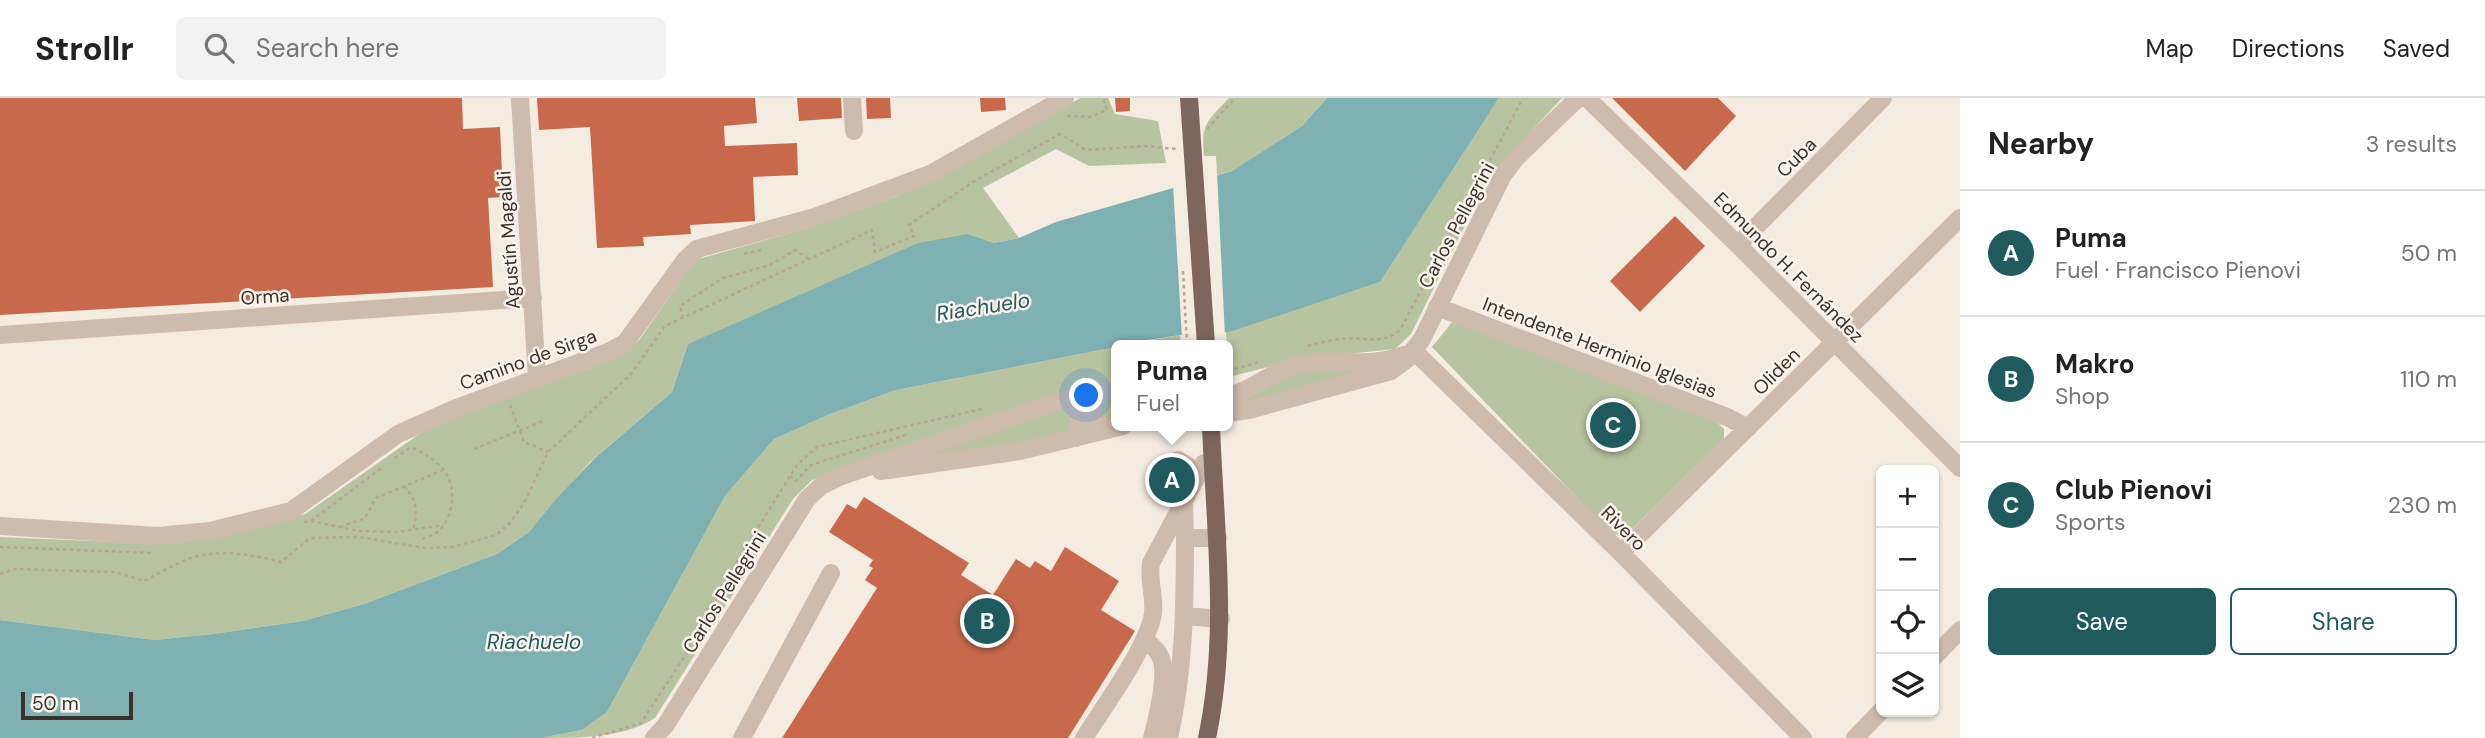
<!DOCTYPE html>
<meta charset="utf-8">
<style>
body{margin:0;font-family:"DM Sans",sans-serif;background:#f2f2f2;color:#222}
.controls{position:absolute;right:21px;bottom:21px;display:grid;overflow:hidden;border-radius:10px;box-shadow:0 2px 5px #0004}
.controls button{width:63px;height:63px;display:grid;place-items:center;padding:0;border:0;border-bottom:2px solid #e0e0e0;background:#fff;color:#222;font:35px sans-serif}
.scale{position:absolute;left:21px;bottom:18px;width:112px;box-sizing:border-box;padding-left:7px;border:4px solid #3b302b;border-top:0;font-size:19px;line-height:24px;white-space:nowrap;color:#3b302b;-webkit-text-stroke:5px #fbf5ee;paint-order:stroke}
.you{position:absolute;left:1087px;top:298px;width:24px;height:24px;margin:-18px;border:5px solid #fff;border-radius:50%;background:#1a73e8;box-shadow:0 0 0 10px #1a73e833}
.badge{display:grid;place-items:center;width:46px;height:46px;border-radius:50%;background:#1f5a5e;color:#fff;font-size:23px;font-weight:700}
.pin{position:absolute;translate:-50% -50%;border:4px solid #fff;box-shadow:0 2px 7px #0006}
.popup{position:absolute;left:1111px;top:242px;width:122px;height:91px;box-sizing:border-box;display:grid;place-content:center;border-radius:10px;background:#fff;filter:drop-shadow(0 2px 5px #0005);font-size:23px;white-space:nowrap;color:#767676}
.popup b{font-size:26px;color:#222}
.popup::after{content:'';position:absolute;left:50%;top:100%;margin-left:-14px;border:14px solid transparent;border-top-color:#fff}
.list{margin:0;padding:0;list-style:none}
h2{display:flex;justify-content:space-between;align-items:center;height:91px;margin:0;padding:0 28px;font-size:30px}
h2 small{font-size:23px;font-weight:400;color:#767676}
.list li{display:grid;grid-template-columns:46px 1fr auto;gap:21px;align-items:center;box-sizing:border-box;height:126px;padding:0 28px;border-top:2px solid #e0e0e0}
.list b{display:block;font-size:26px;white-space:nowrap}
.list p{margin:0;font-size:23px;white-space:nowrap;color:#767676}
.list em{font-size:23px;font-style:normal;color:#767676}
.actions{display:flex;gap:14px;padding:21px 28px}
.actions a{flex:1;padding:16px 0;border:2px solid #1f5a5e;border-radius:10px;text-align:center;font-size:24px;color:#1f5a5e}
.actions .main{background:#1f5a5e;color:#fff}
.icon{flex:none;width:38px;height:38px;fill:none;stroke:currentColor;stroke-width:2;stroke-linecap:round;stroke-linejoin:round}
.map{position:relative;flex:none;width:1960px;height:640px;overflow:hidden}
header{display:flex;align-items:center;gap:42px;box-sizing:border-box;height:98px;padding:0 35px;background:#fff;border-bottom:2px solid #e0e0e0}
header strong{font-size:33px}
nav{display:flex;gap:38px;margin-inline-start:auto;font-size:24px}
.search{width:490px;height:63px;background:#f2f2f2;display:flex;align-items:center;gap:18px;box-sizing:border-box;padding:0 24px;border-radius:10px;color:#767676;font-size:26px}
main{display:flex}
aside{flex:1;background:#fff}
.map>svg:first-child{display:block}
.green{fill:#b8c4a0}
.water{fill:#7fb0b2}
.pier{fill:#f4ebe1}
.building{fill:#c8694b}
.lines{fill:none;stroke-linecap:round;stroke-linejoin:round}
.path{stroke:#b9a596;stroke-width:2.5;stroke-dasharray:3.5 3.5;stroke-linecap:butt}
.minor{stroke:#cdbbac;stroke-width:18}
.major{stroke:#7d675c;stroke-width:18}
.labels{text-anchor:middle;stroke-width:5;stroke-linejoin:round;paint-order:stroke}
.street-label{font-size:19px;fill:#3b302b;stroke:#fbf5ee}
.water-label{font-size:21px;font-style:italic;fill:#1f5a5e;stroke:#fbf5ee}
</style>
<header>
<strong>Strollr</strong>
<div class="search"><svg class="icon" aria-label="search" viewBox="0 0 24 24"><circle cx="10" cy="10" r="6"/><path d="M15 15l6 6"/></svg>Search here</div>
<nav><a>Map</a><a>Directions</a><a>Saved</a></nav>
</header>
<main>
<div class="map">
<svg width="1960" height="640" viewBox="0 0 1960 640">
<rect width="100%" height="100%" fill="#f4ebe1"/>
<path class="green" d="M1081,0H1108L1115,16L1158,23L1166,65L1089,68L1056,51L983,90L1019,140L994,145L968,136L688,246L672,294L590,364L529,434L497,456L364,506L303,523L213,536L155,542L0,522V439L163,446L220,437L305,416L428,330L545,284L588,271L627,254L640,241L695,162L815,128L897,98Z
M1229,0H1327L1302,28L1232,73L1217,77L1216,58H1204C1201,24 1207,24 1229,0Z
M1499,0H1562L1489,79L1411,236L1395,251L1299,261L1229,279L1226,234L1380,184Z
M1453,223L1715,322L1724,331V341L1628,435L1613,437L1432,249Z
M1180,237L1181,247H1125Z
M1116,249V283L812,382L793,401L655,620C625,640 578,640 540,640L582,632L607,614L725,398L774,341L830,316L896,292Z
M1407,261L1228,315L1236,296L1283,271Z
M1116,289V328L839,379Z"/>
<path class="water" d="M1327,0H1499L1380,184L1229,234L1180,237L1116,247V249L896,292L830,316L774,341L725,398L607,614L582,632L540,640H0V522L155,542L213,536L303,523L364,506L497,456L529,434L558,399L595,360L672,294L688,246L918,145L968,136L994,145L1019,140L1056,124L1232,73L1302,28Z"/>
<path class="pier" d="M1217,74L1225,238L1182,240L1173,87Z"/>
<path class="building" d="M0,0H462L463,31L500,29L503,99L488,100L493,189L0,217Z
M537,0H755L757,25L724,28L725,48L797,45L798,77L753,79L755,123L690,127L691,136L643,139L644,148L597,150L590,29L539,32Z
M797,0H841L842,20L799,23Z
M866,0H890L891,20L867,21Z
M980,0H1005L1006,12L981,14Z
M1115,0H1130V13L1116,14Z
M1612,0H1718L1736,18L1685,73Z
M1675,118L1705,148L1640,214L1610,183Z
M864,399L969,465L961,477L993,497L1016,461L1030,470L1035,463L1051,473L1065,449L1119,483L1101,512L1135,533L1068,640H782L877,490L865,482L873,470L869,468L873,462L829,434L847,406L856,411Z"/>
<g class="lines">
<path class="path" d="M1067,18L1090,19L1107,12L1103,0
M1207,31L1235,0
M744,156L761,152
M1183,173L1187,247
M683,220L680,208L723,180L770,167L795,152L810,162
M1308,248C1319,245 1330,242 1341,241C1363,238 1382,248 1400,232L1523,0
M1228,273L1262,263
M510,307L524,344L548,354
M413,350C426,356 440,364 447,377C456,394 453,422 437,434C434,437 427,439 422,441
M474,351L543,323
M395,360L413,348
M790,378L796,383L811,367L909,336
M404,388C417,402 418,414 413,432
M311,423L359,433L397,434L443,427
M304,424L311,423L384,368
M340,429L365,420L376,400L443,372
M0,449L154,455
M0,476L14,471L116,474L144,483C160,475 177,464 194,459C222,451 253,457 281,464L310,440L359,439L425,450L452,449L496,437L510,425L524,405L548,354L631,276L665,228L872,132L875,154L914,138L909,127L976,82L1060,36L1086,52L1146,48L1176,51
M592,640L641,625L688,553L697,528L790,378L797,367L817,349L986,310"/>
<path class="minor" d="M520,0L537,281
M852,0L854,33
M1587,0L1738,147L1960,370
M1738,147L1883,0
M1437,209L1727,319L1748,330
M0,237L533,200
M1413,252L1621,455L1803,640
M1097,293C1089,310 1093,320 1106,332
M1228,298C1252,293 1270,274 1293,268C1329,259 1369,271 1403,257
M1066,301C1079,313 1082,324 1076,340
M1228,315L1249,312L1391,273L1407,261L1422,241L1503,77L1516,60L1578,0
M1204,365L1184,403L1185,440H1218
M881,373L1020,353L1123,328
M0,428L158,438L210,433L291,413L398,336L454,311L608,254L625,245L685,162L697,151L815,119L930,76L1065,0
M1621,455L1960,120
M1185,518L1221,521
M1145,542C1150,546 1157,551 1160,558C1169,576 1157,621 1152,640
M1934,559L1960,532
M654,640L665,628L807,401L821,388L839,379L1053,305L1116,289
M742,640L831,475
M1084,640C1103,610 1149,547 1153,515C1155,498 1148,482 1151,465L1184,403L1161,388L1178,362L1199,375
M1169,640C1184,574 1185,508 1185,440
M1855,640L1881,613"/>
<path class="major" d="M1189,0L1206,247
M1207,640C1229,536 1215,433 1211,328"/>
</g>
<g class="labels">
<g class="street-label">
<text transform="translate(1796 59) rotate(-45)" y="7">Cuba</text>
<text transform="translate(1456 127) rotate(-62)" y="7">Carlos Pellegrini</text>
<text transform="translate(508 142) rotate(-94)" y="7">Agustín Magaldi</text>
<text transform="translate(1789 169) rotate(45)" y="7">Edmundo H. Fernández</text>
<text transform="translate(265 198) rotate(-4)" y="7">Orma</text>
<text transform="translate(1600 249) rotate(21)" y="7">Intendente Herminio Iglesias</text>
<text transform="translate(528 261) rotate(-20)" y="7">Camino de Sirga</text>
<text transform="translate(1776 273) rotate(-45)" y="7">Oliden</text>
<text transform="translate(1624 430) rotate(45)" y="7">Rivero</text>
<text transform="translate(724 494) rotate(-58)" y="7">Carlos Pellegrini</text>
</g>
<g class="water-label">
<text transform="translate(983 209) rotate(-9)" y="7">Riachuelo</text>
<text x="534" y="551">Riachuelo</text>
</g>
</g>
</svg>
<div class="controls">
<button>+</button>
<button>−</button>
<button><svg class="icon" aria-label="locate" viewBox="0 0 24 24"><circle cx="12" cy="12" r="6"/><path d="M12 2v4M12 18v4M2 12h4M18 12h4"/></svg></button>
<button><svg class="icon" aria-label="layers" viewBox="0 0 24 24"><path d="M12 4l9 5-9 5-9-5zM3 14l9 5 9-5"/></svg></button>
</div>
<div class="scale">50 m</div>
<div class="you"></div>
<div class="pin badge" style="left:1172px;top:382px">A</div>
<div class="popup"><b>Puma</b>Fuel</div>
<div class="pin badge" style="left:987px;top:523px">B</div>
<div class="pin badge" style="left:1613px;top:327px">C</div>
</div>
<aside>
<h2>Nearby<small>3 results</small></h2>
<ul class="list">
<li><span class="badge">A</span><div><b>Puma</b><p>Fuel · Francisco Pienovi</p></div><em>50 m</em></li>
<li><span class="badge">B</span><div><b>Makro</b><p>Shop</p></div><em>110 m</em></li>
<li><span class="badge">C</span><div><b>Club Pienovi</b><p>Sports</p></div><em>230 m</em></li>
</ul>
<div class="actions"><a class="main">Save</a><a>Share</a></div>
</aside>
</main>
